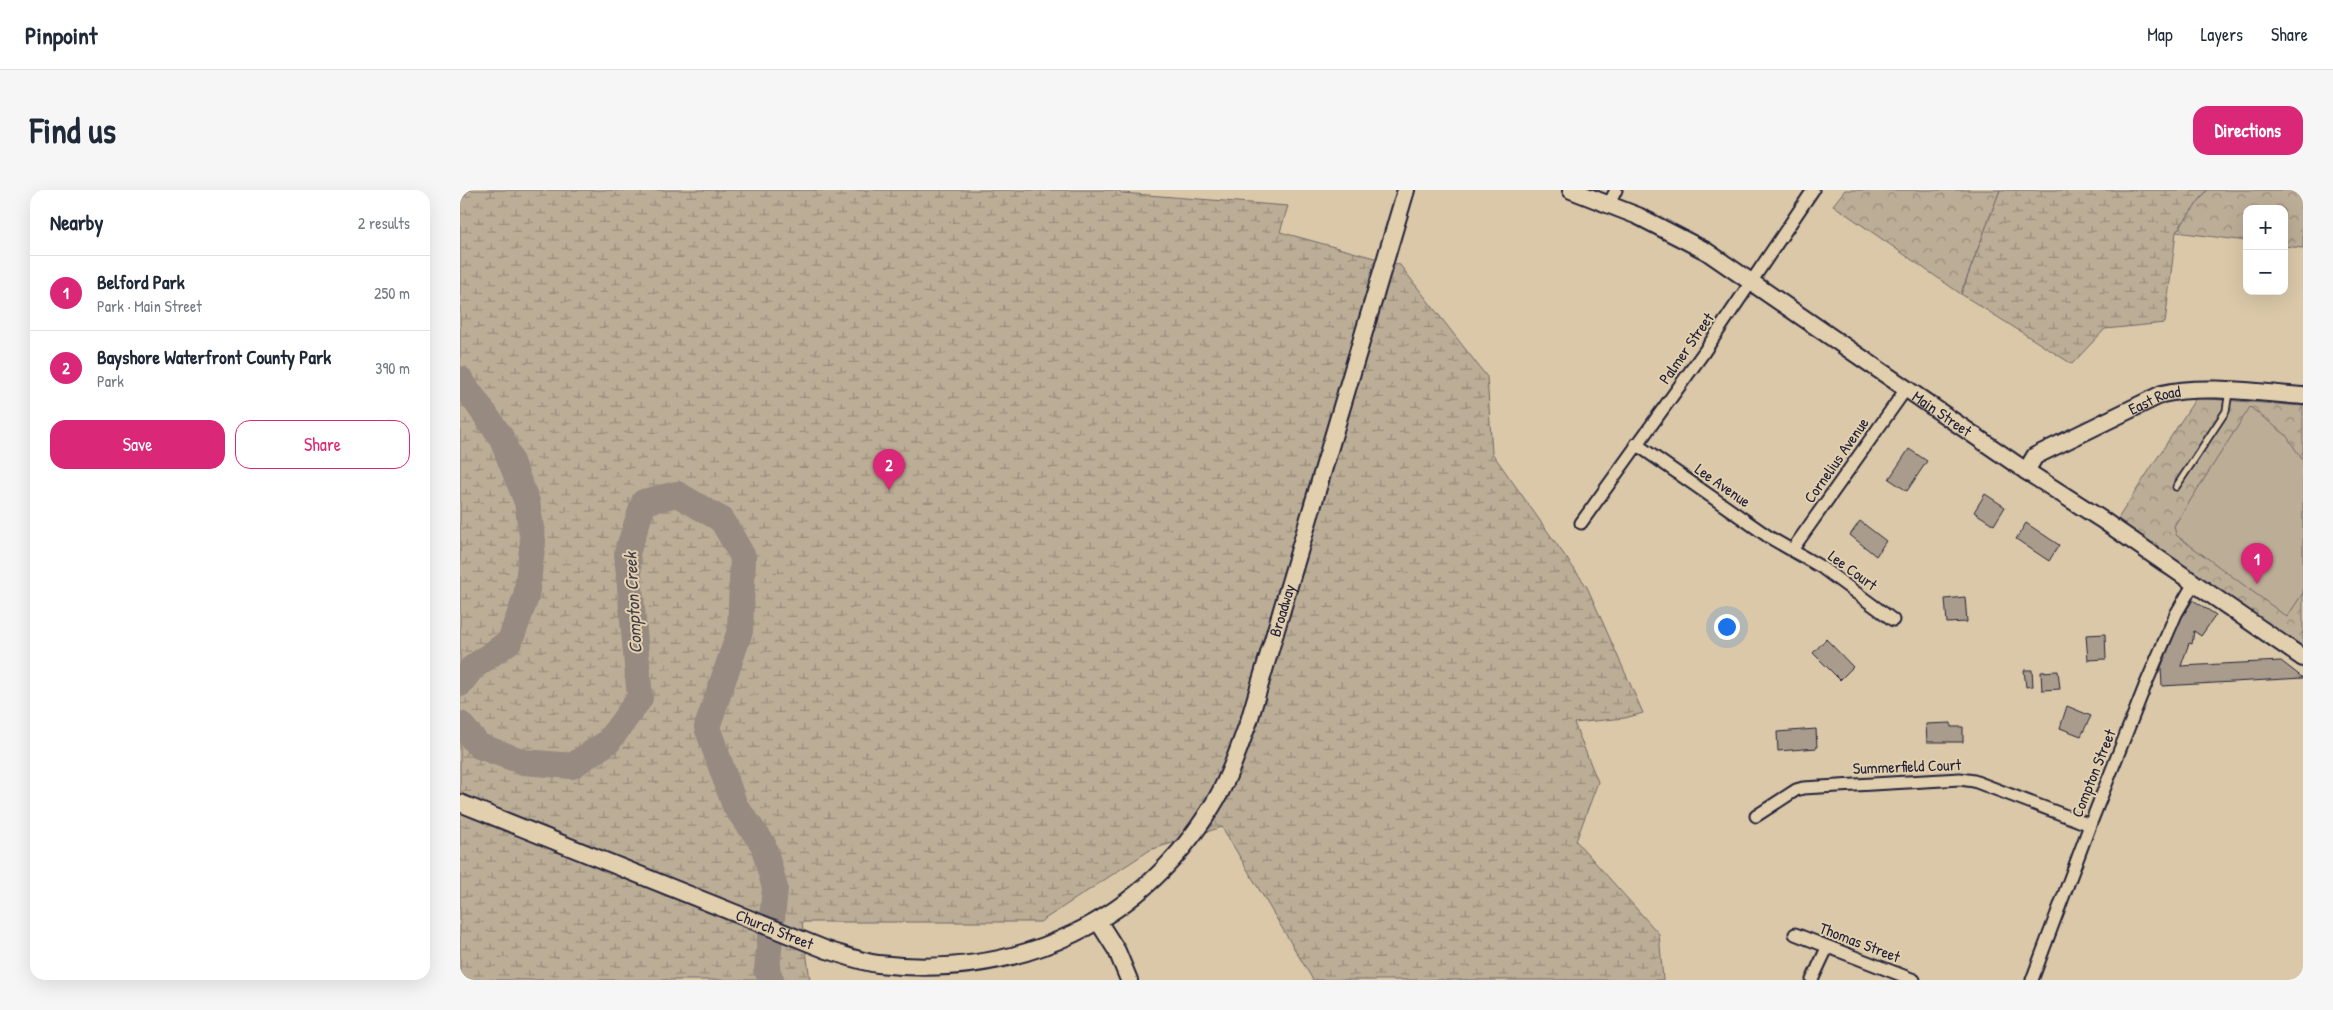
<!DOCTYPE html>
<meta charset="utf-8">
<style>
body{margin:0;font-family:"Patrick Hand",sans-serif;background:#f6f6f7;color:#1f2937}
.controls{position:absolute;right:15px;top:15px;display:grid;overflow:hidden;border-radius:10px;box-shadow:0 5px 20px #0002}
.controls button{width:45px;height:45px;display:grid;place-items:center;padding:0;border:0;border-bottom:1px solid #e0e1e3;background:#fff;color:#1f2937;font:25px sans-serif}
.you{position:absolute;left:1266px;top:436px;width:18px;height:18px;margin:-12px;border:4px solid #fff;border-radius:50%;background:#1a73e8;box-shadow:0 0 0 8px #1a73e833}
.badge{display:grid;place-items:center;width:32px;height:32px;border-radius:50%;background:#db2777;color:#fff;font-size:16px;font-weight:700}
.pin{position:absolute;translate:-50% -41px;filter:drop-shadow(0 1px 2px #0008)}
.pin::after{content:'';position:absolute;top:26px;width:18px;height:15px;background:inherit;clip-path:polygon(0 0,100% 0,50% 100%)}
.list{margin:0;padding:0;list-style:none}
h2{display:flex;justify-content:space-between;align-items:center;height:65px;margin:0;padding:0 20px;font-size:21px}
h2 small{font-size:16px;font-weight:400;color:#747a83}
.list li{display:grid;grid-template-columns:32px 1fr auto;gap:15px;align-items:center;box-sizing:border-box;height:75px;padding:0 20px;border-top:1px solid #e0e1e3}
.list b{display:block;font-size:19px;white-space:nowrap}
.list p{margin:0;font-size:16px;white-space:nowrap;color:#747a83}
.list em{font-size:16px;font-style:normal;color:#747a83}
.actions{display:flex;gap:10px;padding:15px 20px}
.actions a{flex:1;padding:11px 0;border:1px solid #db2777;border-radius:15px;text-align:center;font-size:18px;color:#db2777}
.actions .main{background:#db2777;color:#fff}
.map{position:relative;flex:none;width:1843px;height:790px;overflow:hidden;border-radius:15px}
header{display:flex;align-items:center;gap:30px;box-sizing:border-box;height:70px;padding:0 25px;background:#fff;border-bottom:1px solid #e0e1e3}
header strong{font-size:24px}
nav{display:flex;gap:28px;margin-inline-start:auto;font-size:18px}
.intro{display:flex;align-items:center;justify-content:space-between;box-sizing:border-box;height:120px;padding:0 30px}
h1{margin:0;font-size:35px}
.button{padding:12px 22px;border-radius:15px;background:#db2777;color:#fff;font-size:18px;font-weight:700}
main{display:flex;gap:30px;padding:0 30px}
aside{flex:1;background:#fff;border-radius:15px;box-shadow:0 5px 20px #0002}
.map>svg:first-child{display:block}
.forest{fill:url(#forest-crowns);stroke:#6f6868}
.wetland{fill:url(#wetland-marsh);stroke:#6f6868}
.garden{fill:#bcad96;stroke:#6f6868}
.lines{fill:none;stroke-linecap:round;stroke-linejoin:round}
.river{stroke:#968a81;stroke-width:26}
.building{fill:#aa9c8c;stroke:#22223b}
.lane-casing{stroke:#22223b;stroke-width:9}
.street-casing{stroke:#22223b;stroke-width:15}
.secondary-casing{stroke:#22223b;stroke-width:20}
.lane{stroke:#e2cfad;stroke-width:5.5}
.street{stroke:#e2cfad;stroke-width:11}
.secondary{stroke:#e2cfad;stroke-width:16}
.labels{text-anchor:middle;stroke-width:4;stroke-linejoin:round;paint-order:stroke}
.street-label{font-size:16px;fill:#22223b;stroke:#e2cfad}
.water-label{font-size:18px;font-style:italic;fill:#3f3c4c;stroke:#e2cfad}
</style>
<header>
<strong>Pinpoint</strong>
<nav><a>Map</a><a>Layers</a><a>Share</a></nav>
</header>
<div class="intro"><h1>Find us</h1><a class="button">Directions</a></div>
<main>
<aside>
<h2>Nearby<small>2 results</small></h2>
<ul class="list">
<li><span class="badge">1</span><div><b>Belford Park</b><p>Park · Main Street</p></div><em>250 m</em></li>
<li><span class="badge">2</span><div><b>Bayshore Waterfront County Park</b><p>Park</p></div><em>390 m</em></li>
</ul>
<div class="actions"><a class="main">Save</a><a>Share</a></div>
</aside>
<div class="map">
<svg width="1843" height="790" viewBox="0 0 1843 790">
<defs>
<pattern id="forest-crowns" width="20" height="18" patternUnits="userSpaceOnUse" patternTransform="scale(1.25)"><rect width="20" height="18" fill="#bcad96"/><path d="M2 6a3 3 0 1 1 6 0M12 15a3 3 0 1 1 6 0" fill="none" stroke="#988c7c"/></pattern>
<pattern id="wetland-marsh" width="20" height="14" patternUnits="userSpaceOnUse" patternTransform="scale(1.25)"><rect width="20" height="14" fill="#bcad96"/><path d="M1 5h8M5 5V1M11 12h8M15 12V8" fill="none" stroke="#988c7c"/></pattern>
</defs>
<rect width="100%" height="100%" fill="#dac8a8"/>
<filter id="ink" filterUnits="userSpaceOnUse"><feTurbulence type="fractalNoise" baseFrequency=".02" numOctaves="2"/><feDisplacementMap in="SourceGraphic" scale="10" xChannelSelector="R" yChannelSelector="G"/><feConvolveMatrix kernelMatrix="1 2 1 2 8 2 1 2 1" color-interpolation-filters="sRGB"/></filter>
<g filter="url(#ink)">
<path class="forest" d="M1385,0H1540L1501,104L1373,15Z
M1747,0H1843V58L1824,56V19H1787V51L1716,42Z
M1736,208L1843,216V459L1657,330Z"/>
<path class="wetland" d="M0,0H658L662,3L828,16L820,42L940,75L1027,187L1032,263L1127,397L1183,523L1165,528L1114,533L1138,592L1116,651L1199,744L1203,790H853L762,637L690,660L580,732H342L350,790H0Z
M1540,0H1747L1716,42L1705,133L1645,139L1612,174L1501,104Z"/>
<path class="garden" d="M1790,217L1826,245L1843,271V403L1827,427L1716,345L1714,336Z"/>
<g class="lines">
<path class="river" d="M0,189L41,247L67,312L73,351L66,407L50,451L12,478L0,494
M0,534L19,556L64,572L112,576L148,552L180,508L167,363L184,312L217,304L262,330L283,367L280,441L247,537L275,616L303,654L315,698L307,780L311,790"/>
</g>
<path class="building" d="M1449,259L1467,271L1447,301L1429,289Z
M1525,304L1545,317L1534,335L1514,322Z
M1400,331L1426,351L1416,366L1390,345Z
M1566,333L1599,355L1589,371L1556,349Z
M1505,407L1507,432L1487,433L1485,409Z
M1733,410L1756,425L1741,446L1734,441L1732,454L1729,453L1721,476L1821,471L1843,488L1702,496L1701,477L1720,430Z
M1645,444L1646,469L1628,470L1626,445Z
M1366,449L1393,477L1380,490L1353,463Z
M1564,480H1572L1573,496L1566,497Z
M1598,481L1600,499L1582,500L1581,482Z
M1607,516L1631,526L1621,546L1600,538Z
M1491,533V537H1503V552H1467L1466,534Z
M1356,539L1357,558L1318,561L1317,542Z"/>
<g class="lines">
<defs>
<path id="lane" d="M1716,297L1766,221L1769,201"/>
<path id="street" d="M1149,14L1156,0
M1176,254L1309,347L1361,377L1433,430
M1121,333L1244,162L1353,0
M1332,360L1446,199
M1296,626L1336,600L1343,598L1500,589L1514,591L1630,635
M1335,744L1454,790
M1352,790L1367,758
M1572,790L1630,635L1685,496L1716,424L1734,393"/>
<g id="secondary">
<path id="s1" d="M1111,0L1178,26L1246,61L1566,281L1641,329L1843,468"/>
<path id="s2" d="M1566,281L1575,266L1702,204C1742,194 1801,203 1843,206"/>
<path id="s3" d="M0,613L367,760C384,765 401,772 418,774C560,790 685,732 757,608C771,584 779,557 789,531L946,0"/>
<path d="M638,731L657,761L669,790"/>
</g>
</defs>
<use href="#lane" class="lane-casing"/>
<use href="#street" class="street-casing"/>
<use href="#secondary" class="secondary-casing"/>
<use href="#lane" class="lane"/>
<use href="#street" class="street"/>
<use href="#secondary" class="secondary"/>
</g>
</g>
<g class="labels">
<g class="street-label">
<text transform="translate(1226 158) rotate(-55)" y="6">Palmer Street</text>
<text dy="6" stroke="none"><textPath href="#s2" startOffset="150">East Road</textPath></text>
<text dy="6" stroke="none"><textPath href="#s1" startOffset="435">Main Street</textPath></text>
<text transform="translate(1376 270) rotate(-55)" y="6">Cornelius Avenue</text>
<text transform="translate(1263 295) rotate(35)" y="6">Lee Avenue</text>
<text transform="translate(1393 380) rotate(36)" y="6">Lee Court</text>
<text dy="6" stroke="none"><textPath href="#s3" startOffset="1048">Broadway</textPath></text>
<text transform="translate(1447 576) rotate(-2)" y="6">Summerfield Court</text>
<text transform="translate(1633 583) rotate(-68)" y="6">Compton Street</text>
<text dy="6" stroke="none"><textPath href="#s3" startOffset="339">Church Street</textPath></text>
<text transform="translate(1400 752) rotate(21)" y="6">Thomas Street</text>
</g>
<g class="water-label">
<text transform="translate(173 413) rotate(-93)" y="6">Compton Creek</text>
</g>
</g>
</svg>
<div class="controls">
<button>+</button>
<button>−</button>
</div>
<div class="you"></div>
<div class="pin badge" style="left:1797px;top:394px">1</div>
<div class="pin badge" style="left:429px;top:300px">2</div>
</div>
</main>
